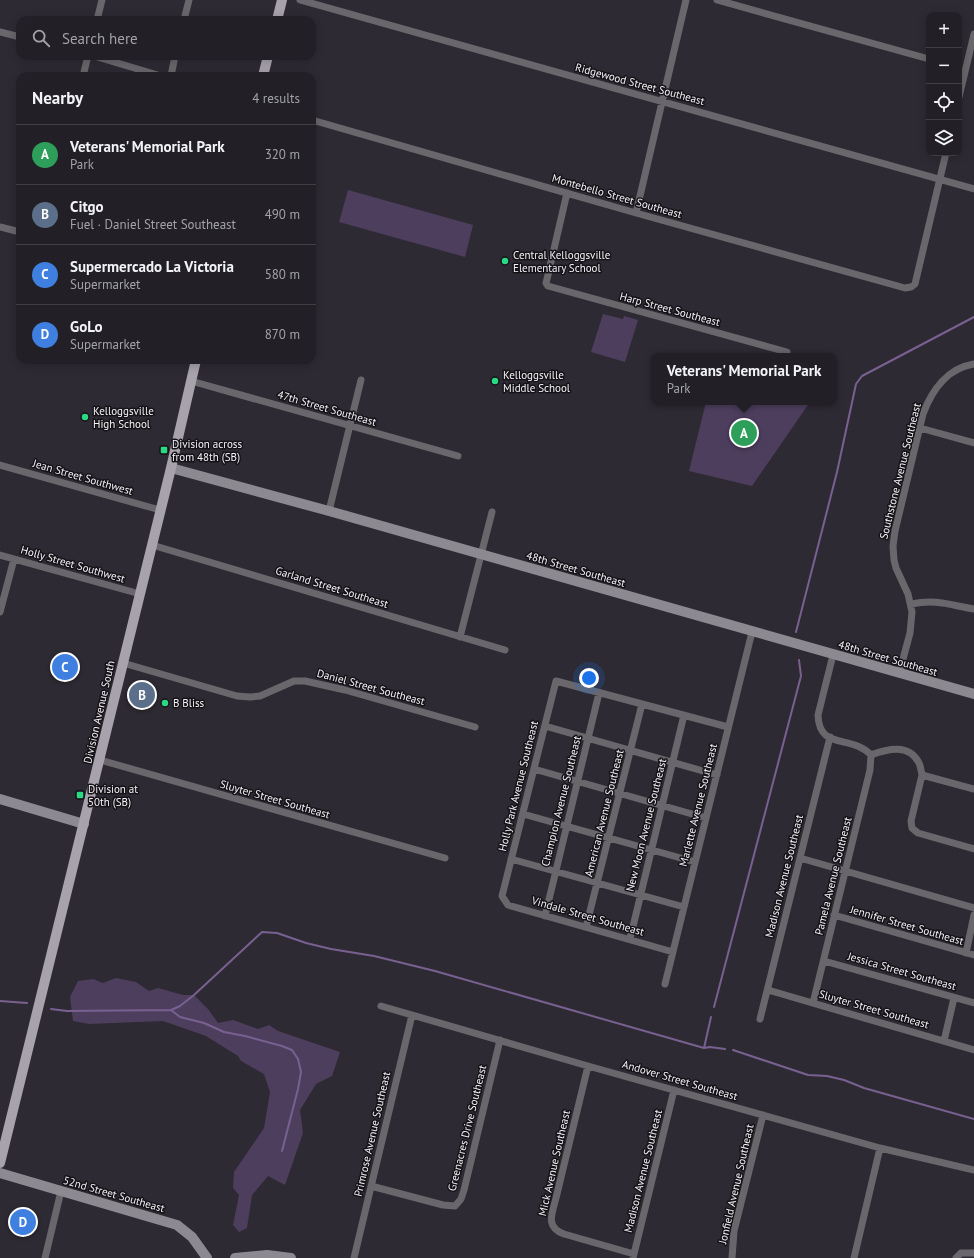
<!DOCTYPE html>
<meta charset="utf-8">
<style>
body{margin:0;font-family:"PT Sans",sans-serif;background:#2a282e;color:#f1f3f6}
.controls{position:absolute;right:12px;top:12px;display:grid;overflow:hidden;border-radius:8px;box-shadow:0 2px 10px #0003}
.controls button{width:36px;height:36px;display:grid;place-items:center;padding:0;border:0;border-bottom:1px solid #3f3e43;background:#222026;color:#f1f3f6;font:20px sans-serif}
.you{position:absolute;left:589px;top:678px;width:14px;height:14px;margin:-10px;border:3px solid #fff;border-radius:50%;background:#1a73e8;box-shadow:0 0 0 6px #1a73e833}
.badge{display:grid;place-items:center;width:26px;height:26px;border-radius:50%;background:#db2777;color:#fff;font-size:13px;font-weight:700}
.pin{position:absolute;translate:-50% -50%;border:2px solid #fff;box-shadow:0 1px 4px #0006}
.popup{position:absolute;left:651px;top:353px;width:186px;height:52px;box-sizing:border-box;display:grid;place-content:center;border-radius:8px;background:#222026;filter:drop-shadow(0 1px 3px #0005);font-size:13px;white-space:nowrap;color:#a2a3a7}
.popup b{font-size:15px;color:#f1f3f6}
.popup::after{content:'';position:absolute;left:50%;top:100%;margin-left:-8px;border:8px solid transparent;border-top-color:#222026}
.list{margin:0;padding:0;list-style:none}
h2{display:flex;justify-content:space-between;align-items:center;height:52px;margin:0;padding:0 16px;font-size:17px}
h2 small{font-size:13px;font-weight:400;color:#a2a3a7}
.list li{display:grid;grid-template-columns:26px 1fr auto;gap:12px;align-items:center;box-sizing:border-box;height:60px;padding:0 16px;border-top:1px solid #3f3e43}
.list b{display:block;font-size:15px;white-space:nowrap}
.list p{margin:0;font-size:13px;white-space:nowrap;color:#a2a3a7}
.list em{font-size:13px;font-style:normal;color:#a2a3a7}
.icon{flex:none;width:22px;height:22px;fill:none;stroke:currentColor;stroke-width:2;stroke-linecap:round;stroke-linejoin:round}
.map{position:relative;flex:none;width:974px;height:1258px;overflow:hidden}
.search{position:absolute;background:#222026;box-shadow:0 2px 10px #0003;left:16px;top:16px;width:300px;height:44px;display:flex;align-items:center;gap:10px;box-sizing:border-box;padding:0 14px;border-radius:12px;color:#a2a3a7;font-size:15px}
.panel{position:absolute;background:#222026;box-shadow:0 2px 10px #0003;left:16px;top:72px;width:300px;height:292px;border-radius:12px}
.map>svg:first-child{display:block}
.green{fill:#4d3e5e}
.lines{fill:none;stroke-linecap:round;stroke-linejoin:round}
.stream{stroke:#786191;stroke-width:2}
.street{stroke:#69676c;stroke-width:7}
.secondary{stroke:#8c8990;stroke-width:10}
.primary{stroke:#a7a2ac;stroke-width:10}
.poi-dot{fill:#2bd884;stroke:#151317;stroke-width:1.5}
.labels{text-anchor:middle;stroke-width:3;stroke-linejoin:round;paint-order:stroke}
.street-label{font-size:11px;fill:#f5f2f9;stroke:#151317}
.poi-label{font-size:11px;fill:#f5f2f9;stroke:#151317;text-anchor:start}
</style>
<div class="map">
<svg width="974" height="1258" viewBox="0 0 974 1258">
<rect width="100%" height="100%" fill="#2e2a33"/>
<path class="green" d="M348,190L473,225L465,257L339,222Z
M603,314L623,319L624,316L638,320L625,362L591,352Z
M706,402H810L752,486L689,471Z
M116,978L136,982L149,991L158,988L183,995H194L208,1009L218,1023L233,1020L258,1029L269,1025L278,1031L340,1052L332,1076L316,1084L300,1110L303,1133L285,1185L268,1176L252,1195L247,1228L239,1232L233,1225L239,1195L233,1188L234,1172L264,1128L270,1092L264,1074L241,1061L238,1056L206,1036L163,1021L89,1024L73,1021L70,997L78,981L93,979L103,983Z"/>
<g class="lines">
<path class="stream" d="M796,632L837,472L856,384L862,376L974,317
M0,1001L27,1003
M714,1007L801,676L799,660
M51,1009L67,1011L171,1010L180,1006L194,995L262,932L277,933L306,943L331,949L374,956L435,971L704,1048L710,1047L725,1049
M171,1010L180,1017L204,1023L224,1032L245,1036L282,1046L292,1050L298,1059L301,1072L298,1089L282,1151
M704,1048L711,1017
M733,1050L808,1075L827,1076L844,1080L864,1088L974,1119"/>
<path class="street" d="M300,0L974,189
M717,0L929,59
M97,20L102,0
M184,20L189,0
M0,32L20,37
M94,56L161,76
M83,76L88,56
M171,76L175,56
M959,97L974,34
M312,120L636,213L905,288L911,287L915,284L946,153
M567,193L547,279L546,283L548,286L787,352
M636,213L686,0
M0,227L20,232
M191,381L458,456
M920,428L974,443
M0,465L160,510
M329,511L361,380
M152,545L505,650
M0,555L140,594
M911,604C938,599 949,605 974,609
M0,612L14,559
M460,637L492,512
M833,655L818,715C819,751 852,734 871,755C887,749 909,743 919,763C921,767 921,771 922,775L974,789
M123,663L237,696L250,697L260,696L294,681H305L345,690L475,727
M899,674L910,633L912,612L908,594L896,568L894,560L893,546L895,531L923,414C932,390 948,368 974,364
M545,726L717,775
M100,760L445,858
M534,769L706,818
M922,775L911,821L912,828L918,833L974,849
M523,814L695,862
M800,858L974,908
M511,859L684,907
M834,915L974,955
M545,916L599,693
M586,927L642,704
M630,939L684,715
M673,952L508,905L502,896L556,681L728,727
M966,953L974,915
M824,961L974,1003
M665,984L752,632
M768,990L974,1050
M813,1003L870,770L871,755
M381,1006L588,1066L880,1148L974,1170
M760,1019L830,737
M944,1041L954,998
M588,1066L556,1198C552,1214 545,1227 564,1234L634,1254
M371,1186L443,1205L455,1206L461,1199L464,1190L500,1040
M45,1258L61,1191
M354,1258L412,1015
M633,1258L674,1090
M732,1258L734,1231L763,1115
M854,1258L880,1148
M956,1258L961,1253H974"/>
<path class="secondary" d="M171,468L329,511L974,694
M0,799L84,824
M0,1173L177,1225L192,1237L207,1258
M235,1258L267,1255L291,1258"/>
<path class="primary" d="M277,20L282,0
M263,76L268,56
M0,1163L171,468L196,360"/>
</g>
<g class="poi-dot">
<circle cx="505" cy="261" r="4"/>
<circle cx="495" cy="381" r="4"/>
<circle cx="85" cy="417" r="4"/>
<rect x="160" y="446" width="8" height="8" rx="2"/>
<circle cx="165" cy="703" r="4"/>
<rect x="76" y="791" width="8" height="8" rx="2"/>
</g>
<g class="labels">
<g class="street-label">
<text transform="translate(640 84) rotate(15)" y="4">Ridgewood Street Southeast</text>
<text transform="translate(617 196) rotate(16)" y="4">Montebello Street Southeast</text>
<text transform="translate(670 309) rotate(15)" y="4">Harp Street Southeast</text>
<text transform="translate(327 408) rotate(16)" y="4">47th Street Southeast</text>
<text transform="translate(900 471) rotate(-76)" y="4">Southstone Avenue Southeast</text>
<text transform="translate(83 477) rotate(16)" y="4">Jean Street Southwest</text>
<text transform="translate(73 564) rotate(16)" y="4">Holly Street Southwest</text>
<text transform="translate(576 569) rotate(16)" y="4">48th Street Southeast</text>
<text transform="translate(332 587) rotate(17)" y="4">Garland Street Southeast</text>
<text transform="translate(888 658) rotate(16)" y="4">48th Street Southeast</text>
<text transform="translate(371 687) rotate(15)" y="4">Daniel Street Southeast</text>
<text transform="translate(99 712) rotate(-77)" y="4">Division Avenue South</text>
<text transform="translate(518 786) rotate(-76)" y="4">Holly Park Avenue Southeast</text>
<text transform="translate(275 799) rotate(16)" y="4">Sluyter Street Southeast</text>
<text transform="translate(561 801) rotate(-76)" y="4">Champion Avenue Southeast</text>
<text transform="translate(698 805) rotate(-76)" y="4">Marlette Avenue Southeast</text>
<text transform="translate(604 813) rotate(-76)" y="4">American Avenue Southeast</text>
<text transform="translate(646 825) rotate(-76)" y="4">New Moon Avenue Southeast</text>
<text transform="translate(784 876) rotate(-76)" y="4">Madison Avenue Southeast</text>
<text transform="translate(833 876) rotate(-76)" y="4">Pamela Avenue Southeast</text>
<text transform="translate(588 916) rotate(16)" y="4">Vindale Street Southeast</text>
<text transform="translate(907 925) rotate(16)" y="4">Jennifer Street Southeast</text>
<text transform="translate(902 971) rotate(16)" y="4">Jessica Street Southeast</text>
<text transform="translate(874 1009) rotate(16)" y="4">Sluyter Street Southeast</text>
<text transform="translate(680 1080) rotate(16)" y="4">Andover Street Southeast</text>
<text transform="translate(467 1128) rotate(-76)" y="4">Greenacres Drive Southeast</text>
<text transform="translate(372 1134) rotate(-77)" y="4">Primrose Avenue Southeast</text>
<text transform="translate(554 1163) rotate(-77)" y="4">Mick Avenue Southeast</text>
<text transform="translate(643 1171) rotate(-76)" y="4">Madison Avenue Southeast</text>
<text transform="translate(736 1184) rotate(-77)" y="4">Jonfield Avenue Southeast</text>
<text transform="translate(114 1194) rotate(16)" y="4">52nd Street Southeast</text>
</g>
<g class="poi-label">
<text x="513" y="259">Central Kelloggsville<tspan x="513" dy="13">Elementary School</tspan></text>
<text x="503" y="379">Kelloggsville<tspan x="503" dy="13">Middle School</tspan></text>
<text x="93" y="415">Kelloggsville<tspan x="93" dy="13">High School</tspan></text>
<text x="172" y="448">Division across<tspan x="172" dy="13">from 48th (SB)</tspan></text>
<text x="173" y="707">B Bliss</text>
<text x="88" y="793">Division at<tspan x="88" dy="13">50th (SB)</tspan></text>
</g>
</g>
</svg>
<div class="controls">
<button>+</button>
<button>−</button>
<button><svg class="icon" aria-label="locate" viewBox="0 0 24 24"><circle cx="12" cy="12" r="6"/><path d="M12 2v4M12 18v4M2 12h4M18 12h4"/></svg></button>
<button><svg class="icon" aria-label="layers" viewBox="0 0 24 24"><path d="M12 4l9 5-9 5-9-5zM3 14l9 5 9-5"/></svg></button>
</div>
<div class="you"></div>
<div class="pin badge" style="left:744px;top:433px;background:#2e9e5b">A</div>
<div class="popup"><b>Veterans' Memorial Park</b>Park</div>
<div class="pin badge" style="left:142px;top:695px;background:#5c6f8a">B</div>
<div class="pin badge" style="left:65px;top:667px;background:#3f7fe0">C</div>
<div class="pin badge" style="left:23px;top:1222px;background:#3f7fe0">D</div>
<div class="search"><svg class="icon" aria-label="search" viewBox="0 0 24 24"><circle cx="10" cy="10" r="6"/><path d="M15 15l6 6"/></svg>Search here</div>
<section class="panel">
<h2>Nearby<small>4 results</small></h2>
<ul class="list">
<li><span class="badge" style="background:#2e9e5b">A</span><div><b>Veterans' Memorial Park</b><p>Park</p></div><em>320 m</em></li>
<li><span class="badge" style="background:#5c6f8a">B</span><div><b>Citgo</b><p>Fuel · Daniel Street Southeast</p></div><em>490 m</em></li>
<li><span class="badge" style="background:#3f7fe0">C</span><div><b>Supermercado La Victoria</b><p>Supermarket</p></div><em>580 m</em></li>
<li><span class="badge" style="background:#3f7fe0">D</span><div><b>GoLo</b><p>Supermarket</p></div><em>870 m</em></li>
</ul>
</section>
</div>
